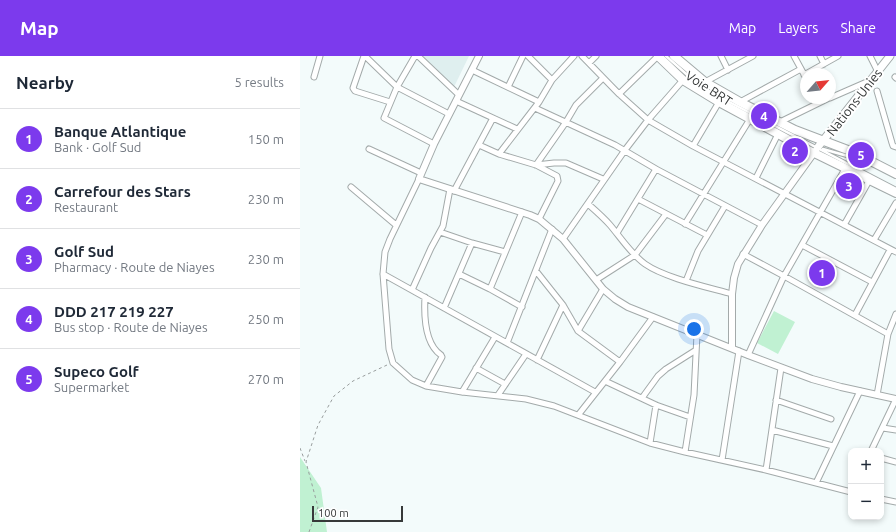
<!DOCTYPE html>
<meta charset="utf-8">
<style>
body{margin:0;font-family:Ubuntu,sans-serif;background:#f6f6f7;color:#1f2937}
.controls{position:absolute;right:12px;bottom:12px;display:grid;overflow:hidden;border-radius:8px;box-shadow:0 2px 6px #0003}
.controls button{width:36px;height:36px;display:grid;place-items:center;padding:0;border:0;border-bottom:1px solid #e0e1e3;background:#fff;color:#1f2937;font:20px sans-serif}
.compass{position:absolute;left:500px;top:12px;width:36px;height:36px;border-radius:50%;background:#fff;box-shadow:0 2px 6px #0003;rotate:62deg}
.scale{position:absolute;left:12px;bottom:10px;width:91px;box-sizing:border-box;padding-left:4px;border:2px solid #363939;border-top:0;font-size:11px;line-height:14px;white-space:nowrap;color:#363939;-webkit-text-stroke:3px #fff;paint-order:stroke}
.you{position:absolute;left:394px;top:273px;width:14px;height:14px;margin:-10px;border:3px solid #fff;border-radius:50%;background:#1a73e8;box-shadow:0 0 0 6px #1a73e833}
.badge{display:grid;place-items:center;width:26px;height:26px;border-radius:50%;background:#7c3aed;color:#fff;font-size:13px;font-weight:700}
.pin{position:absolute;translate:-50% -50%;border:2px solid #fff;box-shadow:0 1px 4px #0006}
.list{margin:0;padding:0;list-style:none}
h2{display:flex;justify-content:space-between;align-items:center;height:52px;margin:0;padding:0 16px;font-size:17px}
h2 small{font-size:13px;font-weight:400;color:#747a83}
.list li{display:grid;grid-template-columns:26px 1fr auto;gap:12px;align-items:center;box-sizing:border-box;height:60px;padding:0 16px;border-top:1px solid #e0e1e3}
.list b{display:block;font-size:15px;white-space:nowrap}
.list p{margin:0;font-size:13px;white-space:nowrap;color:#747a83}
.list em{font-size:13px;font-style:normal;color:#747a83}
.map{position:relative;flex:none;width:596px;height:476px;overflow:hidden}
header{display:flex;align-items:center;gap:24px;box-sizing:border-box;height:56px;padding:0 20px;background:#7c3aed;color:#fff}
header strong{font-size:19px}
nav{display:flex;gap:22px;margin-inline-start:auto;font-size:14px}
main{display:flex}
aside{flex:1;background:#fff}
.map>svg:first-child{display:block}
.built{fill:#dfefef}
.green{fill:#c0f1d2}
.lines{fill:none;stroke-linecap:round;stroke-linejoin:round}
.service-casing{stroke:#a3aaaa;stroke-width:4.5}
.minor-casing{stroke:#a3aaaa;stroke-width:7}
.tertiary-casing{stroke:#a3aaaa;stroke-width:8}
.secondary-casing{stroke:#a3aaaa;stroke-width:9}
.primary-casing{stroke:#a3aaaa;stroke-width:10}
.path{stroke:#999e9e;stroke-width:1;stroke-dasharray:3 3;stroke-linecap:butt}
.service{stroke:#fff;stroke-width:2.5}
.minor{stroke:#fff;stroke-width:5}
.tertiary{stroke:#fff;stroke-width:6}
.secondary{stroke:#fff;stroke-width:7}
.primary{stroke:#fff;stroke-width:8}
.labels{text-anchor:middle;stroke-width:4;stroke-linejoin:round;paint-order:stroke}
.street-label{font-size:13px;fill:#363939;stroke:#fff}
</style>
<header>
<strong>Map</strong>
<nav><a>Map</a><a>Layers</a><a>Share</a></nav>
</header>
<main>
<aside>
<h2>Nearby<small>5 results</small></h2>
<ul class="list">
<li><span class="badge">1</span><div><b>Banque Atlantique</b><p>Bank · Golf Sud</p></div><em>150 m</em></li>
<li><span class="badge">2</span><div><b>Carrefour des Stars</b><p>Restaurant</p></div><em>230 m</em></li>
<li><span class="badge">3</span><div><b>Golf Sud</b><p>Pharmacy · Route de Niayes</p></div><em>230 m</em></li>
<li><span class="badge">4</span><div><b>DDD 217 219 227</b><p>Bus stop · Route de Niayes</p></div><em>250 m</em></li>
<li><span class="badge">5</span><div><b>Supeco Golf</b><p>Supermarket</p></div><em>270 m</em></li>
</ul>
</aside>
<div class="map">
<svg width="596" height="476" viewBox="0 0 596 476">
<rect width="100%" height="100%" fill="#f3fbfb"/>
<path class="built" d="M123,0H169L154,31Z"/>
<path class="green" d="M474,255L495,266L478,298L457,287Z
M0,401L21,432L27,476H0Z"/>
<g class="lines">
<defs>
<path id="service" d="M366,0L393,24L412,37L596,133
M523,93L558,103"/>
<path id="minor" d="M64,0L53,32L55,35L90,46
M65,0L97,31L149,58
M115,0L97,31L84,62L134,88
M118,0L159,39
M228,0L252,24
M282,0L319,38L348,64L393,90L596,196
M421,0L428,14
M494,0L506,22
M520,0L524,8
M570,0L578,16
M289,7L296,0
M172,14L239,46
M504,19L538,0
M14,21L20,0
M595,21L596,22
M405,26L453,0
M208,31L223,0
M577,35L592,87L593,90L596,91
M319,38L358,0
M530,42L569,25
M156,45L217,73
M440,46L501,13
M235,52L315,89L356,113L462,169
M480,66L529,42
M179,89L199,98L236,109L257,120L258,125L239,163
M393,90L419,46
M69,93L121,117
M199,98L239,46L252,24L274,0
M236,109L266,66L276,49L303,22
M236,109L254,107H266L303,123
M456,122L478,78
M119,123L90,183L85,196L83,218L89,293L93,307L112,324L126,330L162,336L226,343L254,350L350,387L385,396L466,414L551,436
M51,131L96,169
M154,135L193,62
M338,143L407,179
M288,148C296,155 304,162 310,169C321,182 331,198 345,208C365,222 407,231 432,238
M385,168L450,63
M544,169L570,123
M140,176L172,187L205,196
M317,177L356,113
M263,183L325,94L348,64L383,24
M574,184L596,147
M502,189L572,226
M443,198L484,220L588,278
M236,215L263,249L278,275L320,306
M83,218L295,336
M159,218L190,233L222,251
M296,224L335,199L366,158
M386,225L398,195L425,150
M190,233L222,156
M112,234L131,192L143,170L150,133
M125,241C124,259 125,288 141,299L142,301L126,330
M144,252L172,187
M555,259L590,194
M278,275L303,233
M207,287L252,173
M448,299L484,220L545,113
M237,304L263,249
M176,312L205,328
M305,325L356,349L390,361
M162,336L195,281
M198,339L226,298
M577,339L588,278L596,258
M342,342L358,320L366,313L396,294
M476,344L531,363
M279,358L320,306L353,261
M583,372L596,374
M472,374L533,390
M350,387L356,349
M571,395L596,343
M385,396L394,339L397,278
M581,402L596,406
M422,404L439,295
M466,414L481,312
M516,427L560,335
M581,443L596,446"/>
<path id="tertiary" d="M179,0L134,88L119,123L230,159L239,163L263,183L303,233L315,243L328,251L448,299L512,323L541,331L596,343
M432,292V238L434,222L438,208L462,169L516,94"/>
<path id="secondary" d="M518,91L590,0"/>
<path id="primary" d="M358,0L383,24L419,46L502,91L596,137
M374,0L405,26L440,46L495,74L553,96L596,118"/>
</defs>
<use href="#service" class="service-casing"/>
<use href="#minor" class="minor-casing"/>
<use href="#tertiary" class="tertiary-casing"/>
<use href="#secondary" class="secondary-casing"/>
<use href="#primary" class="primary-casing"/>
<path class="path" d="M0,392L5,405
M9,476L18,451L6,406L18,369L34,340L53,325L87,309"/>
<use href="#service" class="service"/>
<use href="#minor" class="minor"/>
<use href="#tertiary" class="tertiary"/>
<use href="#secondary" class="secondary"/>
<use href="#primary" class="primary"/>
</g>
<g class="labels">
<g class="street-label">
<text transform="translate(409 32) rotate(33)" y="5">Voie BRT</text>
<text transform="translate(554 46) rotate(-52)" y="5">Nations-Unies</text>
</g>
</g>
</svg>
<div class="controls">
<button>+</button>
<button>−</button>
</div>
<svg class="compass" viewBox="-18 -18 36 36"><path d="M0-13l5 13h-10z" fill="#e53935"/><path d="M0 13l5-13h-10z" fill="#747a83"/></svg>
<div class="scale">100 m</div>
<div class="you"></div>
<div class="pin badge" style="left:522px;top:217px">1</div>
<div class="pin badge" style="left:495px;top:95px">2</div>
<div class="pin badge" style="left:549px;top:130px">3</div>
<div class="pin badge" style="left:464px;top:60px">4</div>
<div class="pin badge" style="left:561px;top:99px">5</div>
</div>
</main>
